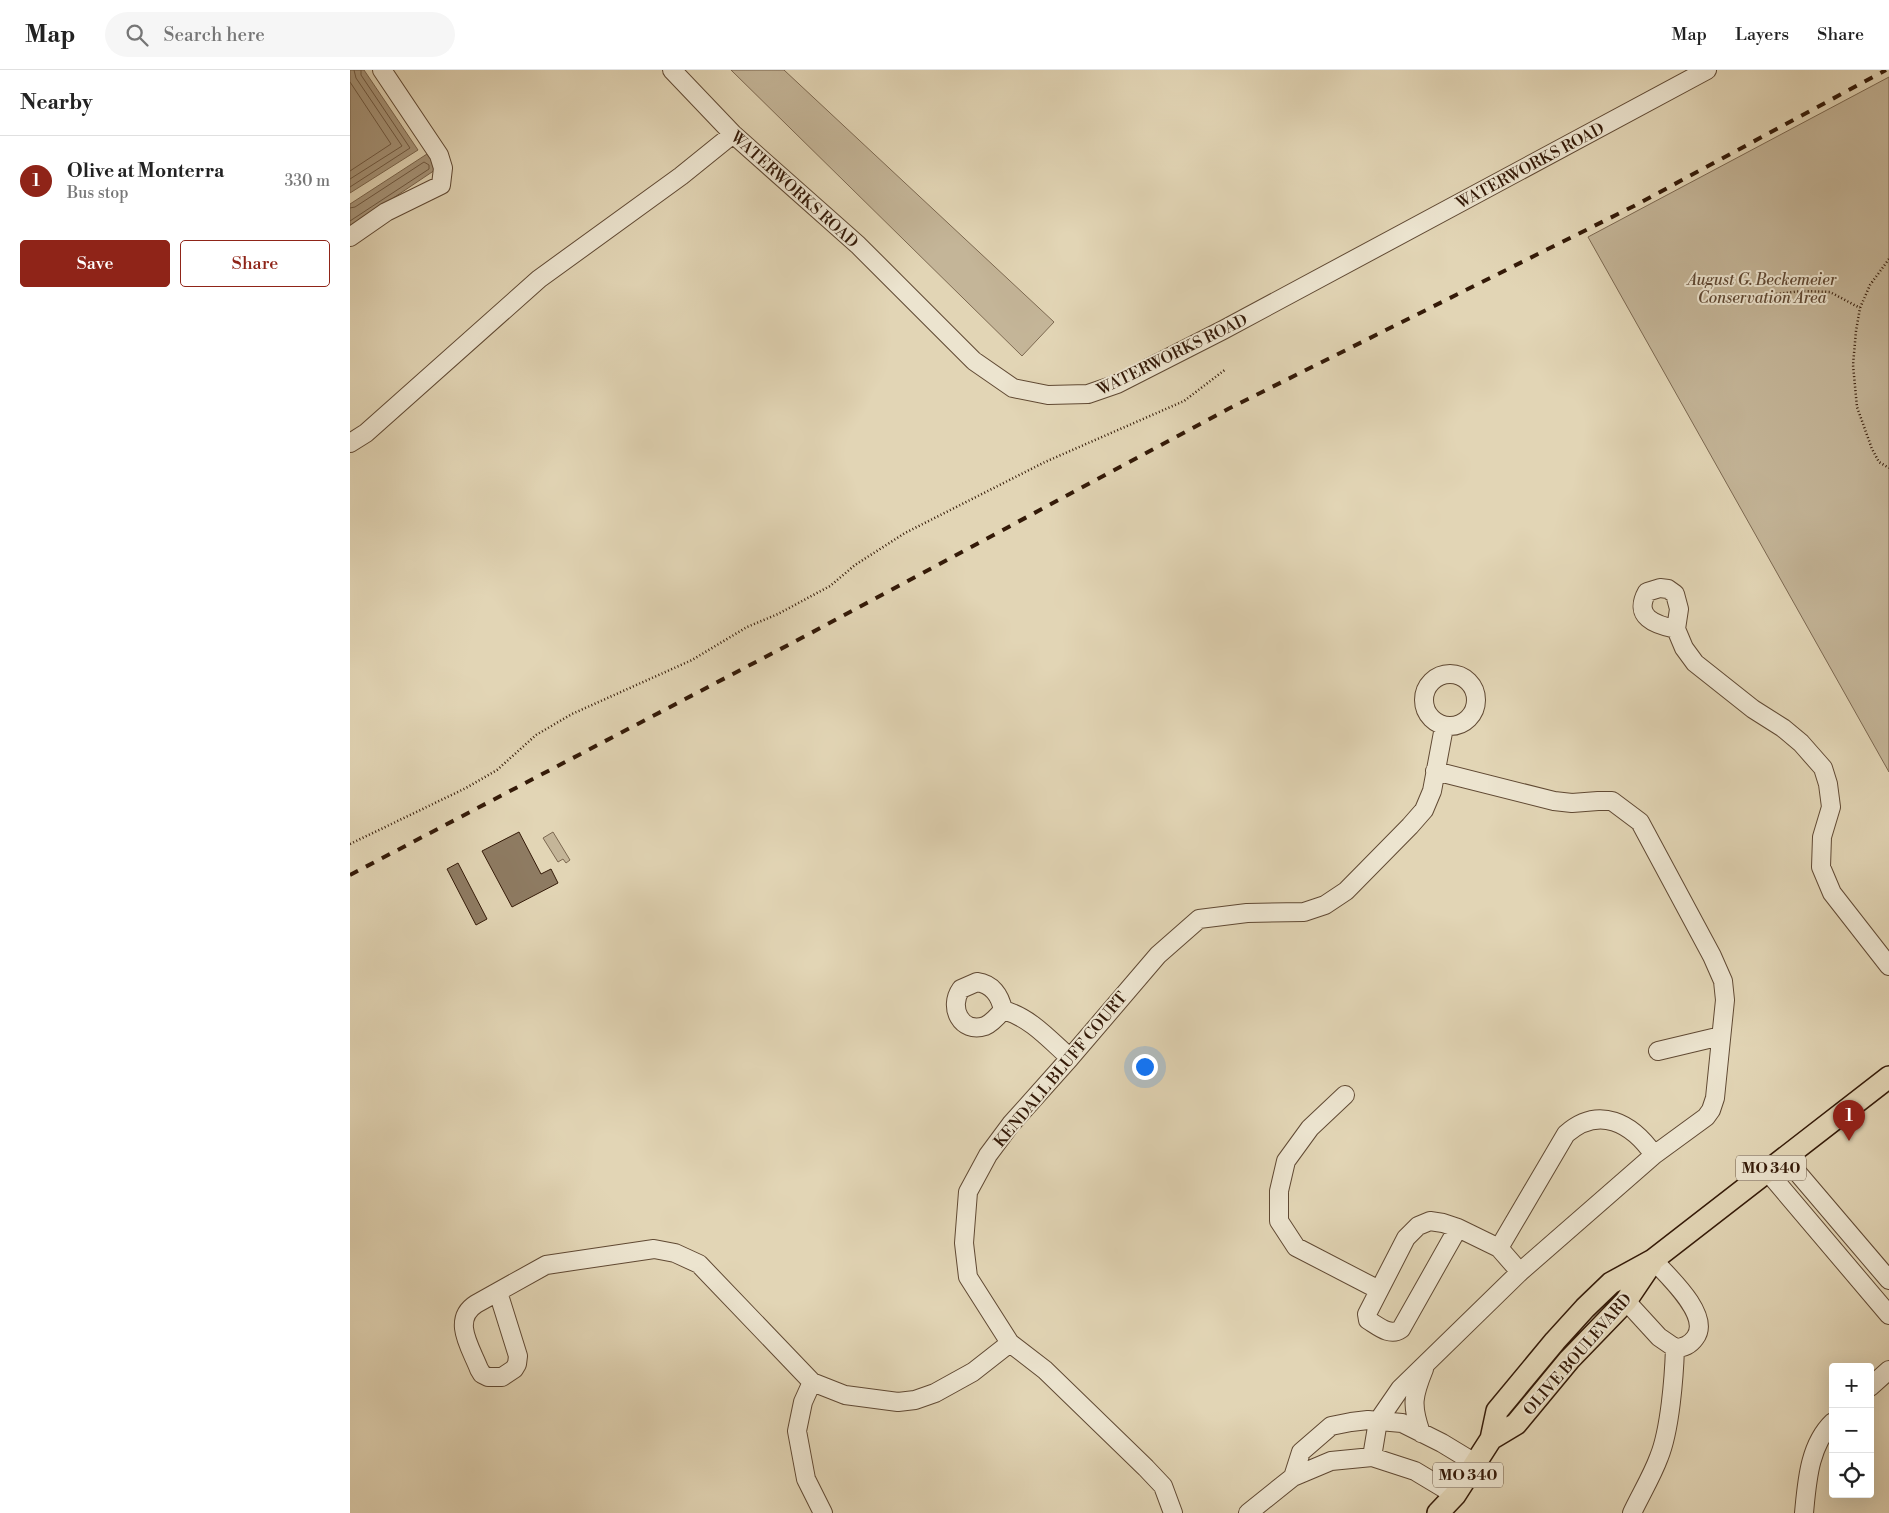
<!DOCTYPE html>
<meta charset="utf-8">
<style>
body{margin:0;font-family:"Libre Bodoni",serif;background:#f6f6f6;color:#222}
.controls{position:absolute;right:15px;bottom:15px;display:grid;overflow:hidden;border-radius:5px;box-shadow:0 5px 20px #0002}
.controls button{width:45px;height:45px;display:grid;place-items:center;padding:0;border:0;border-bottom:1px solid #e0e0e0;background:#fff;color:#222;font:25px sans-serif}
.you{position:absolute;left:794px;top:996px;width:18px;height:18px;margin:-12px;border:4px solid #fff;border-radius:50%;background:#1a73e8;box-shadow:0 0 0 8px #1a73e833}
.badge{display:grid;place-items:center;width:32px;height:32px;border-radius:50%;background:#8f2418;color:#fff;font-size:16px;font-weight:700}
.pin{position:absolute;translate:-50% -41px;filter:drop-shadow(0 1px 2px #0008)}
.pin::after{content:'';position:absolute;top:26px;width:18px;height:15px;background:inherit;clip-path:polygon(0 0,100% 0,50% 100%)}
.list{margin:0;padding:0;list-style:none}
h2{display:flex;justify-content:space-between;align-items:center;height:65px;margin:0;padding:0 20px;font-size:21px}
h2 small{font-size:16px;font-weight:400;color:#767676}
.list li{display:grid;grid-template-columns:32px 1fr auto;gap:15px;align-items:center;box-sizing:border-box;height:90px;padding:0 20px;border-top:1px solid #e0e0e0}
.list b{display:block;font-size:19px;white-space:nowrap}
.list p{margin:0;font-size:16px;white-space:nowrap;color:#767676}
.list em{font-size:16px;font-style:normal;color:#767676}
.actions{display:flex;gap:10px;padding:15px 20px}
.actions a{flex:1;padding:11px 0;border:1px solid #8f2418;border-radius:5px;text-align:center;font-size:18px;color:#8f2418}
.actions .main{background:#8f2418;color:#fff}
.icon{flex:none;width:28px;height:28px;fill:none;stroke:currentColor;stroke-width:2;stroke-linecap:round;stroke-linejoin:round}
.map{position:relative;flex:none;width:1539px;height:1443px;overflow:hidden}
header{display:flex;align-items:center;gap:30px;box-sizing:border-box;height:70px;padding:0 25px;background:#fff;border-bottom:1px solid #e0e0e0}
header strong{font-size:24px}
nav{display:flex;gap:28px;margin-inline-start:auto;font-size:18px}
.search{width:350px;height:45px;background:#f6f6f6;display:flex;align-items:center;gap:12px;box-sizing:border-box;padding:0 18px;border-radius:28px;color:#767676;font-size:19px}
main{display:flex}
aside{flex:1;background:#fff}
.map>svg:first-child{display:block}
.green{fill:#c4b598;stroke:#7c6850}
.water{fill:#a7957a;stroke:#79644c}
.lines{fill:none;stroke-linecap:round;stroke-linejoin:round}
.shore{stroke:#6e5841;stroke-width:1}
.building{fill:#8e7b62;stroke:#341a08}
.minor-casing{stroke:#604933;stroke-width:20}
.major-casing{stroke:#341a08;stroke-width:24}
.path{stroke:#341a08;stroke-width:2.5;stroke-dasharray:1 2.5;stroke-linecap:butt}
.minor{stroke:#ece4cf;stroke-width:18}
.major{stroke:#e2d5b5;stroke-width:21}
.rail{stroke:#341a08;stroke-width:4;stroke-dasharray:9 9;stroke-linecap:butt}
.labels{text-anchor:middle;stroke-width:4;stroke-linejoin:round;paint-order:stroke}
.shield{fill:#ece4cf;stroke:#6b5744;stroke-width:1}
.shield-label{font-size:15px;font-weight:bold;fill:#341a08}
.street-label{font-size:16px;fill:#341a08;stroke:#ece4cf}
.park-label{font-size:16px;font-style:italic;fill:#5f4833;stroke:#ece4cf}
</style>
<header>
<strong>Map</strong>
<div class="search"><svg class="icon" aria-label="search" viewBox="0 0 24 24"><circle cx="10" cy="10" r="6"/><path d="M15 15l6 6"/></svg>Search here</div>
<nav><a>Map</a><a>Layers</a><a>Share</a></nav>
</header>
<main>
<aside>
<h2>Nearby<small></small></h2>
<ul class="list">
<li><span class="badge">1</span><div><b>Olive at Monterra</b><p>Bus stop</p></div><em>330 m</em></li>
</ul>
<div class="actions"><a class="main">Save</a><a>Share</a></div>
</aside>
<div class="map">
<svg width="1539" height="1443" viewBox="0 0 1539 1443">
<rect width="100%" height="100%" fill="#e2d5b5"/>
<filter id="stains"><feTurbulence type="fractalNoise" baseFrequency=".004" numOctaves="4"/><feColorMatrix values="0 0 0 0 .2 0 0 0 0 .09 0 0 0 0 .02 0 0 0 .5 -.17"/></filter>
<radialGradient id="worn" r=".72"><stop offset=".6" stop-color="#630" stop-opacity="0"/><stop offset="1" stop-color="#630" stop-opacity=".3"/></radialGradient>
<path class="green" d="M381,0H434L704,252L672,286Z
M1539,7V702L1238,167Z
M203,762L220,790L216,793L213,789L208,792L193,768Z"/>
<path class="water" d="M0,0H14L68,80L0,123Z
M77,84L88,98L0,157V134Z"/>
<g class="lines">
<path class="shore" d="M0,12L41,74L0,101
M0,109L52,76L6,8L4,0
M0,117L60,78L11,5V0
M0,138L5,137L74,92L79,95V99L0,151"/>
</g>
<path class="building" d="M169,762L191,804L201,799L208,813L162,837L132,781Z
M108,793L137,849L126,855L97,799Z"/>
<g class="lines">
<defs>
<path id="minor" d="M322,0L383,64L508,175L624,291L663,318L698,325L738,324L767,314L873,260L1357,0
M0,167L36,142L91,115L93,98L89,85L32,0
M0,373L16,363L189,209L331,106L383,64
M1326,559C1305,555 1283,547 1297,522L1310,518L1318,519L1325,524L1329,539L1326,559L1334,578L1345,593L1403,639L1433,658L1451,673L1473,698L1478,714L1481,737L1472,767L1471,797L1482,823L1539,896
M1074 630a26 26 0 1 1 52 0a26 26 0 1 1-52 0Z
M627,912C642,914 650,925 653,940C648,946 642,953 635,956C611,964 598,937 611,919Z
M653,940C680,947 700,970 720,988
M1308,981L1371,966
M995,1025L960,1058L936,1091L929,1121V1151L946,1177L1029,1220
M1435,1088L1539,1210
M1417,1101L1539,1245
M1108,1158L1051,1259C1040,1267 1028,1256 1018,1250L1017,1244L1056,1168L1068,1156L1080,1151L1093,1153L1108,1158L1149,1178L1170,1202
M1149,1178L1216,1064C1249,1035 1282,1053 1304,1085
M148,1222L168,1286L167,1294L164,1299L152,1307H138L132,1304L129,1299C121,1278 101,1250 126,1234L196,1195L304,1179L325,1183L349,1194L462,1312L495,1325L548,1332L565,1330L585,1323L623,1302L660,1273
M1276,1231L1309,1267L1325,1278C1334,1278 1340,1275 1345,1268C1362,1246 1318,1206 1303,1190
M462,1312L453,1332L447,1361L456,1409L473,1443
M1520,1317L1539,1300
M1071,1363C1061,1335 1063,1326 1074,1299
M1022,1387L1028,1351L1050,1319L1170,1202L1304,1085L1356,1047L1361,1040L1365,1028L1375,930L1373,911L1362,886L1290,752L1262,731H1248L1222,733L1204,731L1085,701
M1105,1425L1065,1401L1022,1387L981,1391L943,1407L951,1382L981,1356L1001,1352L1018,1350L1052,1353L1092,1373L1125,1393
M823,1443L813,1416L796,1398L695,1300L660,1273L618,1207L614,1173L618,1122L638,1085L661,1054L720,988L808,885L849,849L897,843L954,842L975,835L996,821L1060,756L1074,740L1082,721L1094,657
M898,1443L943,1407
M1282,1443C1291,1424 1302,1406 1309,1387C1320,1360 1324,1308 1325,1278
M1454,1443C1457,1412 1459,1375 1483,1352"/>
<path id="major" d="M1141,1369L1166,1354L1219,1290L1276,1231L1301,1194
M1088,1443L1105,1425L1141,1369L1147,1341L1205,1271L1235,1238L1261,1213L1303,1190L1539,1007"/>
</defs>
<use href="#minor" class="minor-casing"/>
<use href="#major" class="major-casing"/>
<path class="path" d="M1539,189L1520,215L1510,238L1506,261L1503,295L1507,337L1522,379L1529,392L1539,398
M1409,226L1452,221L1480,222L1510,238
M0,774L116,718L147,700L186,665L222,644L342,590L397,557L428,544L480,516L505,495L555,463L695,392L834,331L876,299"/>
<use href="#minor" class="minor"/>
<use href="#major" class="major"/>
<path class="rail" d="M0,805L461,563L878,339L1284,136L1536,0"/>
</g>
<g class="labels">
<g class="shield">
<rect x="1386" y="1085.5" width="70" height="25" rx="4"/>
<rect x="1083" y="1392.5" width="70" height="25" rx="4"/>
</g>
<g class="shield-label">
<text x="1421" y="1103">MO 340</text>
<text x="1118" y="1410">MO 340</text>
</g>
<g class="street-label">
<text transform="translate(1180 95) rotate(-28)" y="6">WATERWORKS ROAD</text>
<text transform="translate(445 119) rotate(42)" y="6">WATERWORKS ROAD</text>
<text transform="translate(822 284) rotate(-26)" y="6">WATERWORKS ROAD</text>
<text transform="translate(710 999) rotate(-50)" y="6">KENDALL BLUFF COURT</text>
<text transform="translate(1227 1284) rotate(-49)" y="6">OLIVE BOULEVARD</text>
</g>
<g class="park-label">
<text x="1412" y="215">August G. Beckemeier<tspan x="1412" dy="18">Conservation Area</tspan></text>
</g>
</g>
<rect width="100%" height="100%" filter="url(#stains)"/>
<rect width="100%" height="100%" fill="url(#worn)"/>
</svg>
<div class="controls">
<button>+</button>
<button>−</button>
<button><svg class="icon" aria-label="locate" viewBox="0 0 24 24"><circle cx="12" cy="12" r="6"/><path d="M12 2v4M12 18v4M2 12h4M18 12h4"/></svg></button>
</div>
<div class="you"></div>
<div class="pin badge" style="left:1499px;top:1071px">1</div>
</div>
</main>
